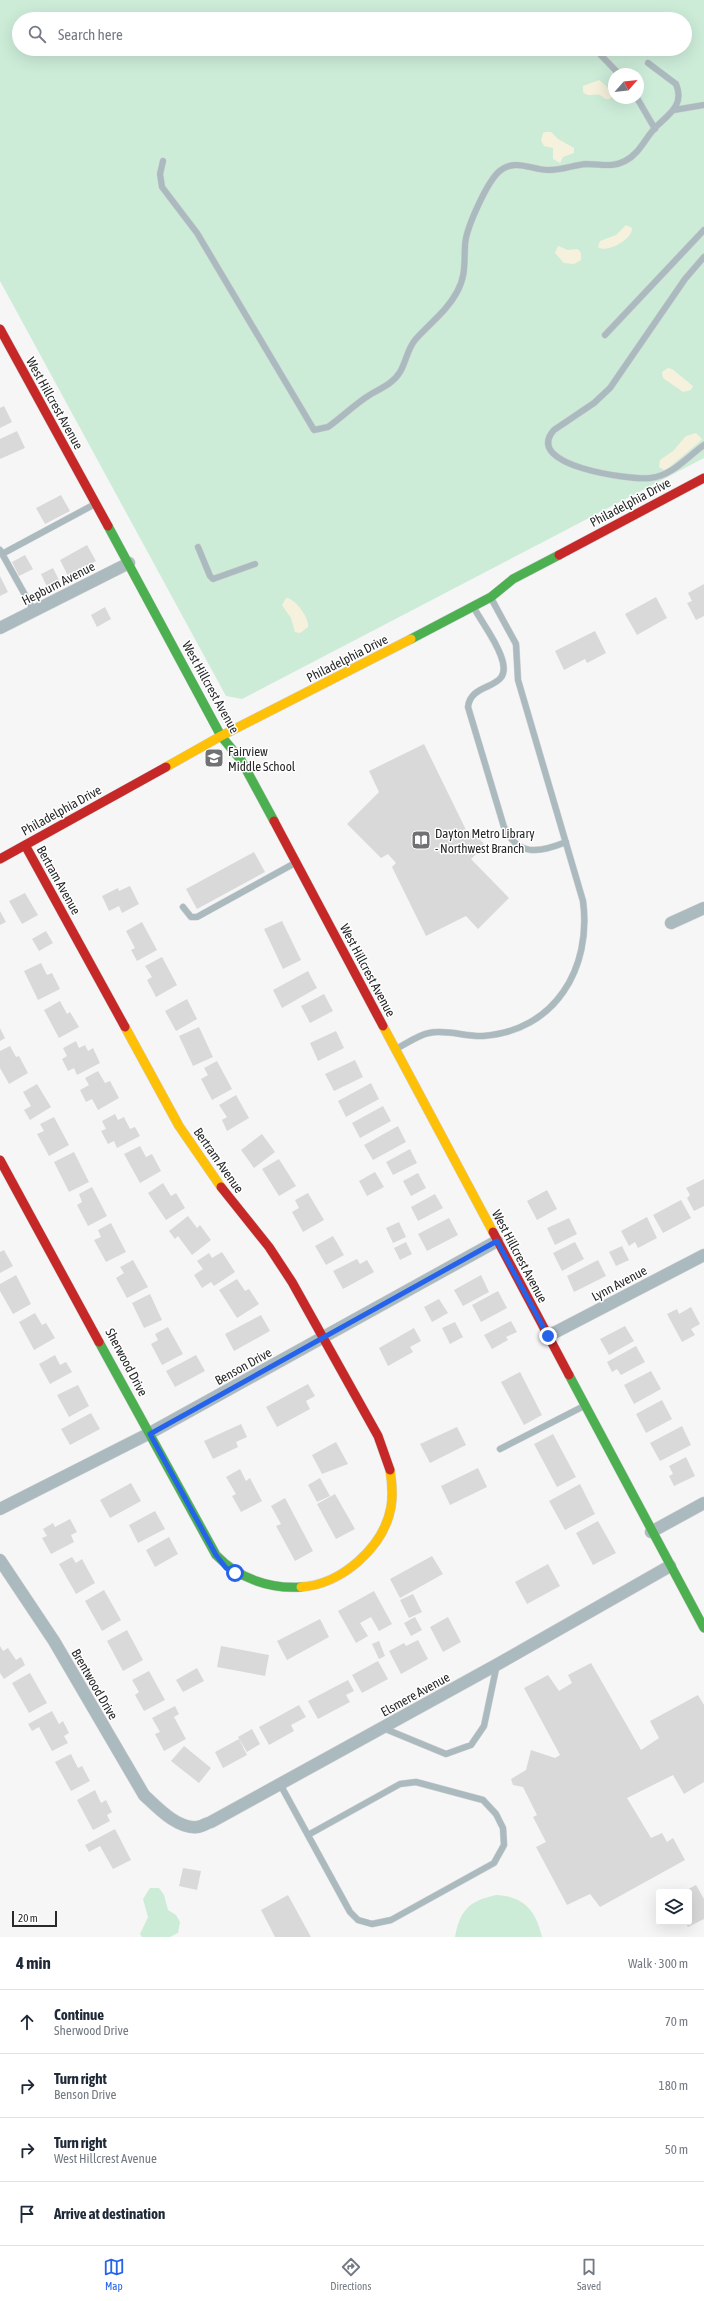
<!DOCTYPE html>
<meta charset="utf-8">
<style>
body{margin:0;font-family:"Asap Condensed",sans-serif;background:#f2f2f3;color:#1f2937}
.controls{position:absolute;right:12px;bottom:12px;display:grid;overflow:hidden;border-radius:4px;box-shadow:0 4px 16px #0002}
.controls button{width:36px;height:36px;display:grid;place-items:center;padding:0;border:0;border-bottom:1px solid #e0e1e3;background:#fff;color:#1f2937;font:20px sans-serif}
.compass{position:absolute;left:608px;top:68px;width:36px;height:36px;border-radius:50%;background:#fff;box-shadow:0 4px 16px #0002;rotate:63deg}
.scale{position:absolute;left:12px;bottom:10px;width:45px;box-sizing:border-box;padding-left:4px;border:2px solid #28292a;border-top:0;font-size:11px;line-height:14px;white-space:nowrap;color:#28292a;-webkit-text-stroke:3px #fff;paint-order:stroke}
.stop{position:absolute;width:12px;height:12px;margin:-9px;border:3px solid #2563eb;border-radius:50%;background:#fff}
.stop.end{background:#2563eb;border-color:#fff;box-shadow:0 1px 4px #0008}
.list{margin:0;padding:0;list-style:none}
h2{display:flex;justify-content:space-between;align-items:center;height:52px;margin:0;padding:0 16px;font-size:17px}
h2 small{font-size:13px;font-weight:400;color:#747a83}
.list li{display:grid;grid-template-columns:26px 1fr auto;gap:12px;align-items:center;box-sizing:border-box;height:64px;padding:0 16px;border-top:1px solid #e0e1e3}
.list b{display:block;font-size:15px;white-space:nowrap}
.list p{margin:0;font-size:13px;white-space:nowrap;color:#747a83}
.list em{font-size:13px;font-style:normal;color:#747a83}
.icon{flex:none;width:22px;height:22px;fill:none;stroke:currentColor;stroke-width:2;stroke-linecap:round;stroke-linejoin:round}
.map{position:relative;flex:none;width:704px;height:1937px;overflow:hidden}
.search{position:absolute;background:#fff;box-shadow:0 4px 16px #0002;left:12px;right:12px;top:12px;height:44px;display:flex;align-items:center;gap:10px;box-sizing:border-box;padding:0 14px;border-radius:22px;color:#747a83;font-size:15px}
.sheet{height:308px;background:#fff}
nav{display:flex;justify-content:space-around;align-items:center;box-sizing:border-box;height:56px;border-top:1px solid #e0e1e3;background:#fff;font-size:11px;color:#747a83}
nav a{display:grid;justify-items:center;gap:2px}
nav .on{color:#2563eb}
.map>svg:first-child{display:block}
.green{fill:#ccecd8;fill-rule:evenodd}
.sand{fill:#f6f1dd}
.building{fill:#d9d9d9}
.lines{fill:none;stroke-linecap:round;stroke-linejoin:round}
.lane-casing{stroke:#d1d1d2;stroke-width:7}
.street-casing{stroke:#d1d1d2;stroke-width:13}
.fast-casing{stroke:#d1d1d2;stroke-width:10}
.slow-casing{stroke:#d1d1d2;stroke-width:10}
.jam-casing{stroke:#d1d1d2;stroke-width:10}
.lane{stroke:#abbabe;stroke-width:6}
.street{stroke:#abbabe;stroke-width:12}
.fast{stroke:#4caf50;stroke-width:9}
.slow{stroke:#ffc107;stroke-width:9}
.jam{stroke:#c62828;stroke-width:9}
.route{stroke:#2563eb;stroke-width:5}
.labels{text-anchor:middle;stroke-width:3;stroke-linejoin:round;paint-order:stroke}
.street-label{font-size:13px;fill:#28292a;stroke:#fff}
.poi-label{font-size:13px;fill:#28292a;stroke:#fff;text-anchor:start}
</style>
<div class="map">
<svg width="704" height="1937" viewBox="0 0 704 1937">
<rect width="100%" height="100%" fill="#f6f6f7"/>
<path class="green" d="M0,0H704V458L242,699L226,696L0,281ZM19,19H685V49H19ZM614,74H638V98H614Z
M150,1888H159L164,1895L168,1910L176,1915L180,1922L178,1933L170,1937H142L140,1934L148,1917L143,1899Z
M496,1895C524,1896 536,1911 542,1937H455C460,1910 469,1901 496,1895Z"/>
<path class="sand" d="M599,80L612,91L613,95L610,99C604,100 604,97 600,95C593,93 589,98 583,92V86Z
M545,132H551L558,139L574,148V153L563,157L560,163L553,159V148L544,146L541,140L543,133Z
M626,225L632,228C633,239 607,254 598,247L600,241L616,235Z
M558,246L568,250L578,249L581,253V260L574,264L564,263L555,253Z
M668,368L672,369L693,386L691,390L683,392L663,378L662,372Z
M696,433L702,439C700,442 672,465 667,469L664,470L659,467L660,460L673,451L686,436Z
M286,598C295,598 310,619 308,627L300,633L295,632L291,618L282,605Z"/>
<path class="building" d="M4,406L12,422L0,428V408Z
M17,431L25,448L0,459V439Z
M61,495L70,511L45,524L36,508Z
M87,545L96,561L68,576L60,560Z
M25,555L33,569L19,576L12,562Z
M53,568L59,580L47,587L41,574Z
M0,576L8,592L0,596Z
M704,584V616L696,620L687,603L692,601L688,593Z
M656,597L667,618L637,635L625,614Z
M105,607L111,619L97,627L91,615Z
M595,631L606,653L587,663L585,659L564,670L555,651Z
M424,744L468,834L473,832L485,845L471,859L509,898L478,929L466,916L426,936L392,867L396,863L388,854L381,858L347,824L379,792L369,771Z
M254,852L265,872L197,909L186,889Z
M130,886L139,904L122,913L119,906L109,911L102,896L118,888L119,891Z
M25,893L38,915L22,924L9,901Z
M0,911L6,922L0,925Z
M282,921L301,960L283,969L264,929Z
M142,922L157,950L137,961L131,950L135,948L126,931Z
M46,931L53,943L39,951L32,939Z
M162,957L177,985L156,997L147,980L152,977L145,966Z
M41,963L47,975L52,973L60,989L38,1000L24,971Z
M308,971L317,988L282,1008L273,990Z
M324,994L333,1011L310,1023L301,1006Z
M187,999L197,1019L176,1031L165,1011Z
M60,1001L67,1014L70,1012L79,1027L59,1038L44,1010Z
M199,1027L213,1057L193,1066L179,1036Z
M0,1028L5,1038L0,1041Z
M336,1031L344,1048L318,1061L310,1043Z
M76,1041L79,1048L85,1045L88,1051L93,1048L100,1063L77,1075L74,1068L68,1071L62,1059L67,1056L63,1048Z
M10,1046L16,1057L19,1056L28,1073L9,1084L0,1068V1051Z
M355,1060L363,1077L334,1091L325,1074Z
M217,1061L232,1089L212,1100L201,1079L208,1075L204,1068Z
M98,1071L105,1083L110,1081L119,1098L98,1110L92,1099L86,1102L80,1090L89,1085L85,1078Z
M371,1083L379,1099L346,1117L338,1101Z
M37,1084L51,1107L30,1120L24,1110L31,1106L23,1092Z
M236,1095L249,1118L227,1131L222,1120L227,1117L219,1105Z
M383,1106L391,1121L360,1138L352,1123Z
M115,1114L118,1120L124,1117L130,1129L135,1127L140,1136L117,1148L114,1141L108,1144L101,1131L106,1129L102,1121Z
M54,1117L69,1145L49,1156L37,1134L44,1131L40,1124Z
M398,1126L406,1142L373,1160L364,1145Z
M262,1134L275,1152L254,1168L241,1150Z
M140,1146L146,1157L152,1154L161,1171L140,1183L124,1154Z
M410,1149L417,1163L393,1175L386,1162Z
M74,1152L89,1182L69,1192L54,1162Z
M279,1159L296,1186L279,1196L262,1169Z
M375,1172L384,1187L367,1196L359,1181Z
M418,1173L426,1188L411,1196L403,1181Z
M704,1179V1206L694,1211L687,1198L690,1195L686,1188Z
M163,1183L171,1196L176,1193L185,1208L166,1220L148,1193Z
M92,1187L107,1216L88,1226L77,1205L82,1202L79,1194Z
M547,1190L557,1209L537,1220L527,1201Z
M308,1193L324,1220L303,1232L292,1212L299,1208L295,1200Z
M435,1194L443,1208L418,1221L411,1207Z
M681,1200L691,1218L663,1233L653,1215Z
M188,1216L197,1228L200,1225L211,1240L192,1255L178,1236L175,1239L169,1231Z
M647,1217L657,1238L638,1248L635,1242L629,1246L621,1231Z
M449,1218L458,1235L427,1251L418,1234Z
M569,1218L577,1234L555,1245L547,1228Z
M399,1222L406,1237L393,1243L386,1228Z
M111,1223L126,1252L106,1262L94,1240L101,1237L98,1230Z
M333,1236L344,1255L326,1265L315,1246Z
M406,1242L412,1254L400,1260L394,1248Z
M575,1242L584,1259L562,1271L553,1253Z
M622,1246L629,1260L616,1266L609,1252Z
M4,1250L13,1266L0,1273V1252Z
M222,1252L235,1272L214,1286L211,1282L202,1288L194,1275L203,1269L197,1261L209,1253L212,1258Z
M357,1259L360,1264L367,1260L374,1272L343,1289L333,1271Z
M133,1260L148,1287L127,1298L116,1278L124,1273L120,1267Z
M598,1260L606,1276L574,1292L567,1276Z
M16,1275L31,1304L13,1314L0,1291V1284Z
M481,1275L489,1292L463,1306L454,1290Z
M237,1279L245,1291L249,1289L259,1304L237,1318L219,1290Z
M498,1291L507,1308L481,1322L472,1305Z
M150,1294L162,1320L144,1328L132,1303Z
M439,1299L448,1313L432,1322L424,1307Z
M691,1307L700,1324L691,1329L695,1335L682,1342L667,1314L677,1309L679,1314Z
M35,1313L42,1325L46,1323L55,1338L34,1350L19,1322Z
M261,1315L270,1331L234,1351L225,1334Z
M511,1321L517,1332L506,1337L508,1340L492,1349L484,1335Z
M455,1322L463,1337L450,1344L442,1328Z
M625,1326L634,1341L609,1355L600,1339Z
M168,1327L183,1354L162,1365L151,1344L158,1340L155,1334Z
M414,1328L421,1341L410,1347L413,1352L388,1366L379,1348Z
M636,1346L645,1362L621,1375L617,1369L612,1372L607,1362Z
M55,1355L60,1365L66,1362L72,1372L50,1384L39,1364Z
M196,1355L205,1371L175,1387L166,1371Z
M651,1371L661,1389L634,1404L624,1385Z
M520,1372L542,1415L524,1425L501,1382Z
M308,1384L315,1396L306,1401L310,1409L277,1427L266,1407Z
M78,1385L89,1406L69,1417L57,1395Z
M662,1400L672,1419L646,1433L636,1414Z
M91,1413L100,1429L70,1445L61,1429Z
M241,1424L247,1437L236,1442L238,1447L213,1459L204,1441Z
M682,1426L691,1445L660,1461L650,1443Z
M457,1427L466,1445L430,1463L420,1444Z
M553,1434L576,1477L557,1487L534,1444Z
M336,1442L348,1464L322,1474L312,1455Z
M686,1457L695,1476L674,1486L669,1476L673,1474L669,1466Z
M478,1468L487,1487L450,1505L441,1486Z
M240,1469L246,1481L250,1478L262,1501L241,1512L232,1496L236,1494L226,1477Z
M320,1478L330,1496L317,1502L308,1485Z
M131,1483L141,1501L110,1518L100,1500Z
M580,1484L595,1514L565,1530L549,1501Z
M335,1494L355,1529L336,1539L317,1504Z
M285,1498L313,1551L295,1561L276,1526L281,1524L271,1506Z
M155,1511L165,1529L138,1543L129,1525Z
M70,1519L77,1532L71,1535L74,1542L51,1554L42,1538L47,1536L43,1529L53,1523L55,1527Z
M598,1521L616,1553L593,1565L576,1533Z
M169,1537L178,1554L155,1567L146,1550Z
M432,1556L443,1574L400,1598L390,1579Z
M72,1557L76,1563L82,1559L95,1583L76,1594L59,1564Z
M548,1564L560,1586L527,1604L515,1582Z
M104,1590L121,1620L102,1631L85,1601Z
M374,1591L392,1624L379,1631L371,1617L360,1623L368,1636L356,1643L338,1611Z
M413,1594L422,1612L409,1618L400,1600Z
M415,1617L422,1630L411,1636L404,1623Z
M448,1617L461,1642L443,1652L430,1627Z
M320,1619L329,1637L287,1660L277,1641Z
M127,1630L143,1660L123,1671L107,1641Z
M418,1640L428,1659L401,1674L389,1651L404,1643L406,1646Z
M379,1641L385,1656L379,1659L372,1644Z
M0,1646L3,1651L8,1648L16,1660L21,1657L25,1665L4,1679L0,1673Z
M221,1646L269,1655L265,1676L217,1667Z
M378,1661L388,1679L362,1693L352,1675Z
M591,1663L641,1750L659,1738L650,1721L698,1695L704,1705V1782L684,1794L673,1775L627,1798L651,1838L662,1833L667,1842L673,1838L685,1860L600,1907L590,1894L567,1905L536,1847L546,1842L533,1817L537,1815L523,1787L513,1785L511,1779L526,1770L531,1750L555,1758L560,1755L524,1688L548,1675L559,1691L572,1683L568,1675Z
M197,1668L204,1681L183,1692L176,1680Z
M149,1671L165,1700L144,1711L135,1695L139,1692L132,1680Z
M30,1673L47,1703L29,1713L12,1683Z
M348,1680L354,1691L346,1695L350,1702L318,1719L308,1701Z
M299,1705L306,1717L291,1725L294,1731L269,1745L259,1727Z
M175,1706L179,1714L174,1717L186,1739L164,1751L155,1734L160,1732L152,1718Z
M52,1711L59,1724L63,1721L69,1733L64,1736L68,1743L52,1751L39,1727L32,1731L28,1724Z
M252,1729L260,1744L247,1752L238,1737Z
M239,1739L247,1755L223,1768L215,1752Z
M184,1746L211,1768L199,1783L171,1761Z
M71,1754L78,1768L82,1766L90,1781L71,1791L55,1762Z
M95,1790L101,1803L106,1800L112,1812L107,1815L110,1821L93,1830L77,1800Z
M115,1829L131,1860L113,1869L100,1846L89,1852L85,1845Z
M183,1868L201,1871L197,1890L179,1886Z
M696,1885L704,1899V1919L688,1927L685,1922H689V1892H683Z
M288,1895L311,1937H275L261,1910Z"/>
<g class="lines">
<defs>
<path id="lane" d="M595,49L619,74
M637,98L655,129
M674,110L704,105
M163,161L160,174L162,187L197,233L314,430L328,427C342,417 354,405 368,396C379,389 393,384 400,372C406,362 407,350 415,340C429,324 447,311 457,292C466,276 464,263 465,246C465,230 488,179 501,170C517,158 533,171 550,170C562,170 574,165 586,164C600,164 612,168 625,161C641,153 646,135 659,124C672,112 684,103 676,84L648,63
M704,257L685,279L610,388L594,403L554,430C522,466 630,480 650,478C672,476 687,457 704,445
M605,335L704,230
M198,547L210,576L213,579L255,564
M0,550L34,611
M2,554L95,504
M474,608C483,624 495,639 501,656C515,693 471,679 468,707L504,827C518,857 539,853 566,842
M183,907L191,917H197L295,863
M396,1049C406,1044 418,1035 429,1033C446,1029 466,1037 483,1036C555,1031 592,968 583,901L518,680L516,644L491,598
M500,1449L584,1406
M383,1728L446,1754L471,1745L484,1726L497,1664
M280,1784L350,1912L358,1920L372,1924L391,1920L494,1863L504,1845L503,1828L496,1814L483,1800L416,1782L400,1784L308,1835"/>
<path id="street" d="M0,628L129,563
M671,923L704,908
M548,1336L704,1255
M0,1509L150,1433L497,1241
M651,1532L704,1503
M0,1560L54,1641L144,1795C157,1807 177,1829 197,1827C201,1827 207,1823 211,1822L498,1664L670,1566"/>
<path id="fast" d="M108,526L221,736L241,760L274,821
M411,639L491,597L513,579L559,555
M99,1342L216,1555C238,1578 269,1589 301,1587
M569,1375L704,1628"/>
<path id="slow" d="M166,767L221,736L411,639
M383,1026L493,1232
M125,1027L179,1126L221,1187
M301,1587C341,1585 384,1547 391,1507C393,1495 392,1482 390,1470"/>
<path id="jam" d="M0,329L108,526
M559,555L704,478
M274,821L383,1026
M25,845L125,1027
M0,859L166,767
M0,1160L99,1342
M221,1187L269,1247L292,1282L378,1436L390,1470
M493,1232L569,1375"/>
</defs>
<use href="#lane" class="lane-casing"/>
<use href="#street" class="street-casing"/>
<use href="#fast" class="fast-casing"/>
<use href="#slow" class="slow-casing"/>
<use href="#jam" class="jam-casing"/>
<use href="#lane" class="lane"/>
<use href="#street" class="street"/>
<use href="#fast" class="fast"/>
<use href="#slow" class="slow"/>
<use href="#jam" class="jam"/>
</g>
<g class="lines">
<path class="route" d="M235,1573L226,1568L216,1555L150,1434L497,1241L548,1336"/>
</g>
<defs>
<symbol id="school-square" viewBox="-11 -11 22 22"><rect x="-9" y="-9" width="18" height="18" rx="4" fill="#707172" stroke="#fff"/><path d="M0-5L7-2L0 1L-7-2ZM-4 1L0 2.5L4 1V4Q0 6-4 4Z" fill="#fff"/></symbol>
<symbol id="library-square" viewBox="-11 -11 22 22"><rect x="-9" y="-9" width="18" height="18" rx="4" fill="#707172" stroke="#fff"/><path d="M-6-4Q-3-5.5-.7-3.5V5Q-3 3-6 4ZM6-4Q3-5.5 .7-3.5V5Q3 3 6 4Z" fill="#fff"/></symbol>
</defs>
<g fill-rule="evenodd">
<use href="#school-square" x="203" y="747" width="22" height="22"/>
<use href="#library-square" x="410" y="829" width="22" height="22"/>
</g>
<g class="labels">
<g class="street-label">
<text transform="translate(55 403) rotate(61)" y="5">West Hillcrest Avenue</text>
<text transform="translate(630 502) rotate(-28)" y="5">Philadelphia Drive</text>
<text transform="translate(58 583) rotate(-27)" y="5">Hepburn Avenue</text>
<text transform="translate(347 658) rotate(-27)" y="5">Philadelphia Drive</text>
<text transform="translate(211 687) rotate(61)" y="5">West Hillcrest Avenue</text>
<text transform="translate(61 810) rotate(-29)" y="5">Philadelphia Drive</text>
<text transform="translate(59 880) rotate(61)" y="5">Bertram Avenue</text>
<text transform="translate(368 970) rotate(62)" y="5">West Hillcrest Avenue</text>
<text transform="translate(219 1160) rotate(55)" y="5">Bertram Avenue</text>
<text transform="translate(520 1256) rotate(62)" y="5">West Hillcrest Avenue</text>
<text transform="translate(619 1283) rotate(-28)" y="5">Lynn Avenue</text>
<text transform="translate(127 1362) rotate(62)" y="5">Sherwood Drive</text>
<text transform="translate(243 1366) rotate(-29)" y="5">Benson Drive</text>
<text transform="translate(95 1684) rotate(60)" y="5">Brentwood Drive</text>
<text transform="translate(415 1694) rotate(-29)" y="5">Elsmere Avenue</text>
</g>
<g class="poi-label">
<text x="228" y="756">Fairview<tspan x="228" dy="15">Middle School</tspan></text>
<text x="435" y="838">Dayton Metro Library<tspan x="435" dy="15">- Northwest Branch</tspan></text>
</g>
</g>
</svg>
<div class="controls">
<button><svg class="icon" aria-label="layers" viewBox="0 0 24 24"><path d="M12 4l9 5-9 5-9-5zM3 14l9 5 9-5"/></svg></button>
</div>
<svg class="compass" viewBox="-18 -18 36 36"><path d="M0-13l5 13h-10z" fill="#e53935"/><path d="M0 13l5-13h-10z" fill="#747a83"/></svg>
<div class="scale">20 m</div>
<div class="stop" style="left:235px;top:1573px"></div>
<div class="stop end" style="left:548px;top:1336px"></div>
<div class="search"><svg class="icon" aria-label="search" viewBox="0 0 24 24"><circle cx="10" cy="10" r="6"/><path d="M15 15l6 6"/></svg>Search here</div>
</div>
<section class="sheet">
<h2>4 min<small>Walk · 300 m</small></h2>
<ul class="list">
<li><svg class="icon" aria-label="ahead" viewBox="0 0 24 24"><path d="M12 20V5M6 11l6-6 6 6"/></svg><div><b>Continue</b><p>Sherwood Drive</p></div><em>70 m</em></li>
<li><svg class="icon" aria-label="right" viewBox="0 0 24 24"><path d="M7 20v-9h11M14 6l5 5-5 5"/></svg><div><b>Turn right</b><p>Benson Drive</p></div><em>180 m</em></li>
<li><svg class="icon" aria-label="right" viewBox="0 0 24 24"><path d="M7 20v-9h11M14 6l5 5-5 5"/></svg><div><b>Turn right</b><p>West Hillcrest Avenue</p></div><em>50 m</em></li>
<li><svg class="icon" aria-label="arrive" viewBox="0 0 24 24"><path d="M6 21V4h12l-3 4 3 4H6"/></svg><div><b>Arrive at destination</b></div></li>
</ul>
</section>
<nav>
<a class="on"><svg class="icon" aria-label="map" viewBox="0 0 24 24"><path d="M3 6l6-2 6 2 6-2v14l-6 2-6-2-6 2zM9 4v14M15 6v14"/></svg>Map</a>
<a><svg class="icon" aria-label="directions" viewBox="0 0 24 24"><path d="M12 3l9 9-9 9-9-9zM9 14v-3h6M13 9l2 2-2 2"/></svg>Directions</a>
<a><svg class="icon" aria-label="saved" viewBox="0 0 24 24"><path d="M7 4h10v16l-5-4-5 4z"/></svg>Saved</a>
</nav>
